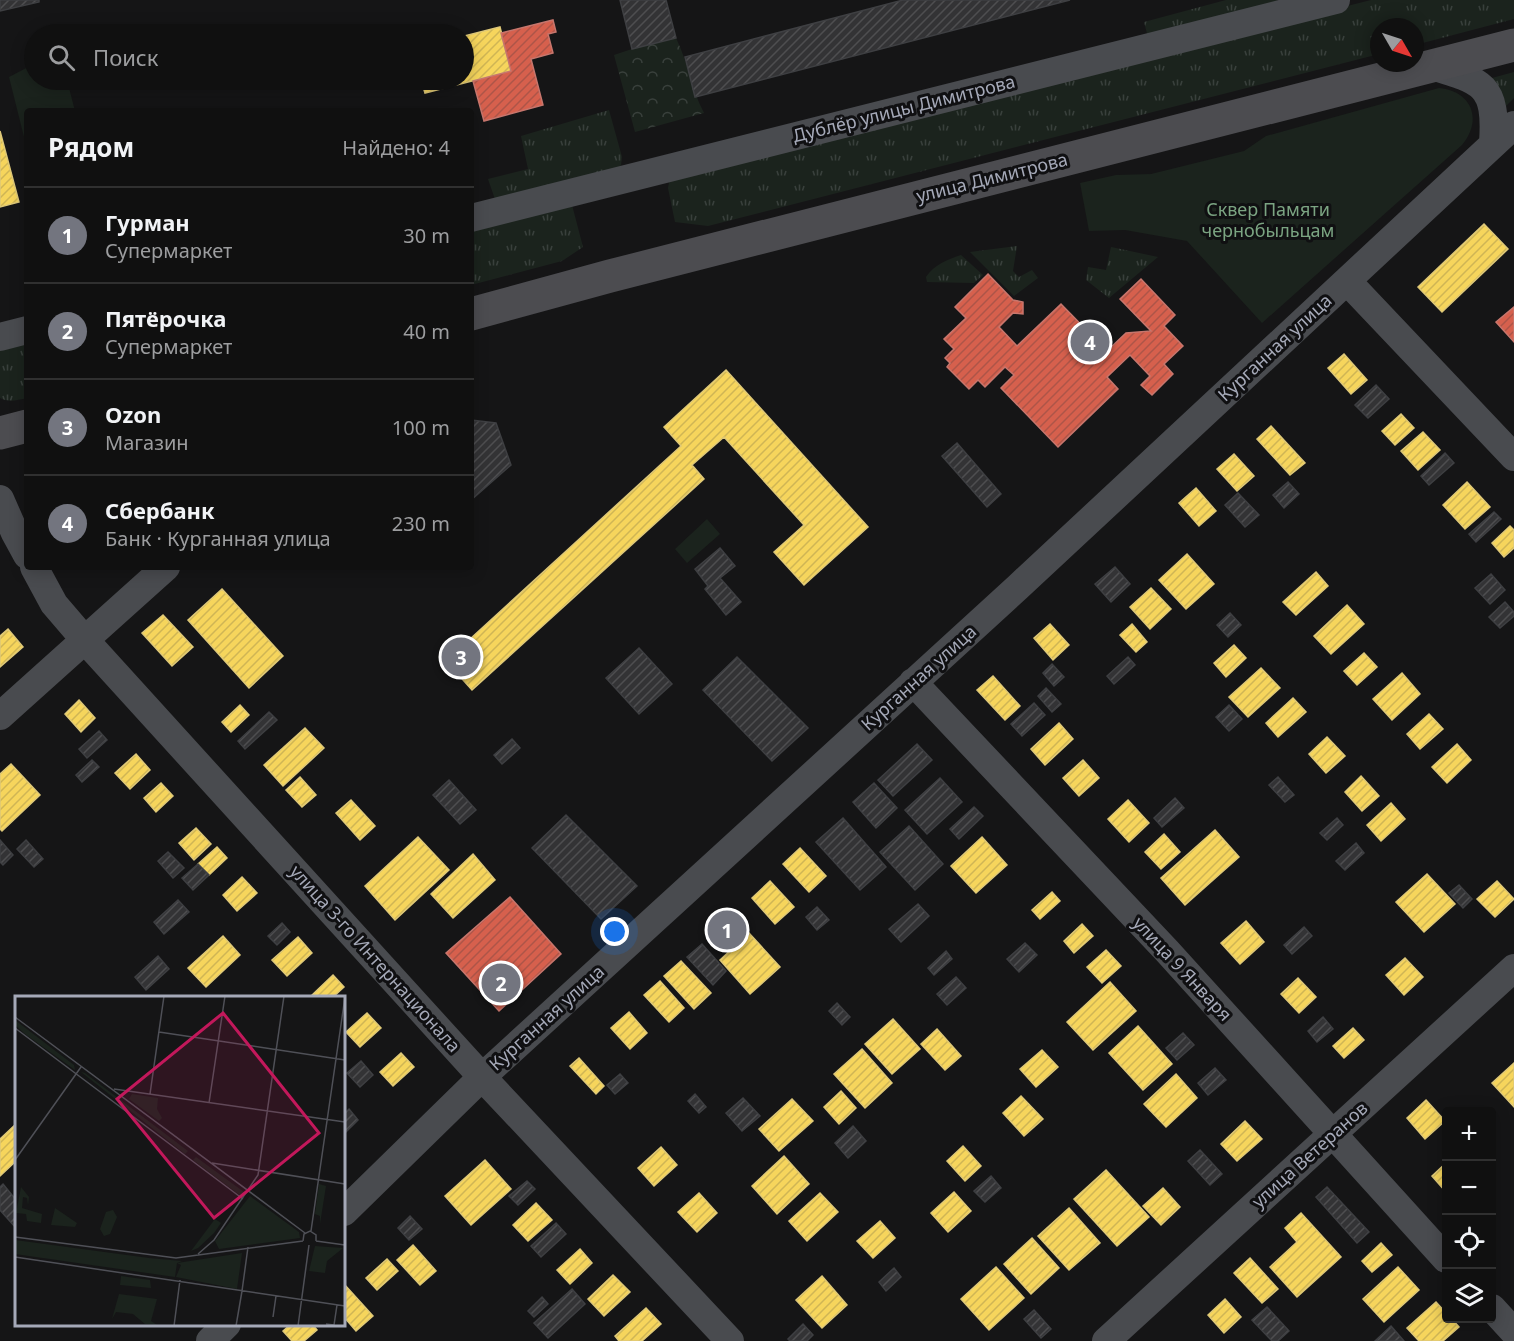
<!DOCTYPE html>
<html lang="ru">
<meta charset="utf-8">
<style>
body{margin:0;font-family:"Noto Sans",sans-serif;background:#1e1e1e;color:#f1f3f6}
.controls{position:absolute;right:18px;bottom:18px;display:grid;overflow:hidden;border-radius:6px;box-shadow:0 3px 15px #0003}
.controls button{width:54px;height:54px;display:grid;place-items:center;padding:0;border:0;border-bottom:2px solid #303030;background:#101010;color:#f1f3f6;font:30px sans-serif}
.compass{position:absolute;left:1370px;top:18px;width:54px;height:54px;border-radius:50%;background:#101010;box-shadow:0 3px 15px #0003;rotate:129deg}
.you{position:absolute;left:615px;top:932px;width:21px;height:21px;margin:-15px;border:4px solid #fff;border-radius:50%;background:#1a73e8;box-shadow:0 0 0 9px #1a73e833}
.badge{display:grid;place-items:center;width:39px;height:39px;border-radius:50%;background:#73757f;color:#fff;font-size:20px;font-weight:700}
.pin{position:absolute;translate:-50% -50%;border:3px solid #fff;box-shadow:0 2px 6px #0006}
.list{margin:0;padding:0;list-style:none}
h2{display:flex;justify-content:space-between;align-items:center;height:78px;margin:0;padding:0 24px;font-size:26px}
h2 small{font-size:20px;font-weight:400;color:#9c9d9f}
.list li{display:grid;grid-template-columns:39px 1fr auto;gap:18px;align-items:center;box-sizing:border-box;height:96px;padding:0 24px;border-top:2px solid #303030}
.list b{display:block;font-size:22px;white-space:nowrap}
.list p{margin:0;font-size:20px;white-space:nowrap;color:#9c9d9f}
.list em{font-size:20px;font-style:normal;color:#9c9d9f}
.icon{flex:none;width:33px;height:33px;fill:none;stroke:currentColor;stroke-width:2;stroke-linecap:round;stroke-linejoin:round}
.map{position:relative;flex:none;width:1514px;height:1341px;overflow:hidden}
.search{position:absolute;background:#101010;box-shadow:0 3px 15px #0003;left:24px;top:24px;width:450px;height:66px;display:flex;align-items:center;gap:15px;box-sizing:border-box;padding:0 21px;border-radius:33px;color:#9c9d9f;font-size:22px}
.panel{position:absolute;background:#101010;box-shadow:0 3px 15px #0003;left:24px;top:108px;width:450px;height:462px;border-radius:6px}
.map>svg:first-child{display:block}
.grass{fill:url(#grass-tufts)}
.forest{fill:url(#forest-crowns)}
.green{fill:#1b231d}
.homes{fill:url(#homes-hatch);stroke:#dec878;stroke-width:1.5}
.shops{fill:url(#shops-hatch);stroke:#c7766d;stroke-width:1.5}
.building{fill:url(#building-hatch);stroke:#3e3f42;stroke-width:1.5}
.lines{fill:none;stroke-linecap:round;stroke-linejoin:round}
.minor{stroke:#494b4f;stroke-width:28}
.major{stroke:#4c4c50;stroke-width:33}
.labels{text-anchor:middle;stroke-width:6;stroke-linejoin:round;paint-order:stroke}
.street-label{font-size:18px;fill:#a5a9b8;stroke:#101012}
.park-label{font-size:18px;fill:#7ba482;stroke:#101012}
.inset-road{fill:none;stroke:#4f5057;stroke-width:1.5}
.view{fill:#c2185b;fill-opacity:0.15;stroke:#c2185b;stroke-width:3}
.inset-edge{fill:none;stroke:#a5a9b8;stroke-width:3}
</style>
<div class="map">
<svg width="1514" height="1341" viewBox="0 0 1514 1341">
<defs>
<pattern id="grass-tufts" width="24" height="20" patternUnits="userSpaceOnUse" patternTransform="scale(1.5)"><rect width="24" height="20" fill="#1b231d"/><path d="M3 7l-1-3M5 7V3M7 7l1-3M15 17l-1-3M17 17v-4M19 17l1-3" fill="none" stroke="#39403c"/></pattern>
<pattern id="forest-crowns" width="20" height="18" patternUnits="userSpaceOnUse" patternTransform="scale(1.5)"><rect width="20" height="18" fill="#1b231d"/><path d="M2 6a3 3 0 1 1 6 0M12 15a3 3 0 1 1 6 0" fill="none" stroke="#39403c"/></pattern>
<pattern id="homes-hatch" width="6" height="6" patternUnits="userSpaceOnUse" patternTransform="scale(1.5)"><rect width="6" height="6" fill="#f6d55c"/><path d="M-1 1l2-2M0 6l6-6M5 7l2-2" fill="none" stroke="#cfb555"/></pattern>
<pattern id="shops-hatch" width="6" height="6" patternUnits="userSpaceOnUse" patternTransform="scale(1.5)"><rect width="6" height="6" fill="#d6604d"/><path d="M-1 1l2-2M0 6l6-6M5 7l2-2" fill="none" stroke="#ad5548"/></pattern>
<pattern id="building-hatch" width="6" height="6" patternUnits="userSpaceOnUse" patternTransform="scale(1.5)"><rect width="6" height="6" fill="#333335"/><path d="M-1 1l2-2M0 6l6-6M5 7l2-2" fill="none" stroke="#4e4e50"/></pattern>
</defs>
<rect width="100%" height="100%" fill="#151516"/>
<path class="grass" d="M1226,0H1277L1278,2L1148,37L1144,22Z
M1371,0H1514V19L1415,45V27H1379V54L708,226L675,222L668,188L670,178Z
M1514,72V98L1506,106L1503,96L1492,78Z
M609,110L622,157L621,165L615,172L496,202L488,179L528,169L521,136Z
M572,205L583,247L562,261L471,285V230Z
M1017,246L1013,271L1019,277L1032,270L1038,278L1014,296L970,252Z
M1111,247L1158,257L1109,298L1086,280L1088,267L1106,270Z
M961,255L983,275L974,283L927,282L926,277C935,264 947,260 961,255Z
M27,341V398C17,400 9,403 0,398V348Z"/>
<path class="forest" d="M676,38C688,62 691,89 704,113L635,132L614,55L632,49Z"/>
<path class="green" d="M34,64V80H67L75,111H27V149L9,77Z
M1439,88C1472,91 1483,120 1462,145L1262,323L1187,241L1125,230L1089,231L1080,183L1116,175L1151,174L1244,151L1266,136Z
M707,519L720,534L687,563L675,549Z"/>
<path class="homes" d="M500,27L511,71L425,93L421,80H464V36Z
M0,131L19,202L0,207Z
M1484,224L1508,249L1442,312L1418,287Z
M1344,354L1367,380L1351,394L1328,368Z
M726,370L868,527L804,585L774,552L804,525L724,437L692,465L704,479L472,690L446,661L681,446L664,427Z
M1401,414L1414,428L1395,445L1382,431Z
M1271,426L1305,463L1290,475L1257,439Z
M1423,432L1440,450L1418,470L1401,451Z
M1234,454L1254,476L1237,491L1217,469Z
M1467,482L1490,507L1465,529L1443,505Z
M1196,488L1216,511L1199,526L1179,503Z
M1510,526L1514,530V548L1504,557L1492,543Z
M1187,554L1214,584L1186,609L1159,580Z
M1316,572L1328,586L1296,615L1283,602Z
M1151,588L1171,609L1150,629L1130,607Z
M222,589L283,656L249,688L188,620Z
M1347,605L1364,624L1331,654L1314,636Z
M163,615L193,647L172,666L142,633Z
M1050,624L1069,645L1053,660L1034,638Z
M1132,624L1147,642L1136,652L1120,635Z
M8,629L23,647L0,667V636Z
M1234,645L1246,658L1226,677L1214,663Z
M1364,653L1377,667L1357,685L1344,671Z
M1261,668L1280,688L1248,717L1229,697Z
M1402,673L1420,694L1392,720L1373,699Z
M993,676L1020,706L1005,720L977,690Z
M1293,698L1306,712L1278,737L1266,723Z
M79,700L95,718L81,732L65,714Z
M240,705L249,715L231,732L222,722Z
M1429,714L1443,729L1420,749L1407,734Z
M1059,723L1073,739L1045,765L1031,749Z
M305,728L324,748L283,786L264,765Z
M1327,737L1345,756L1326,773L1309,754Z
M1457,744L1471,760L1447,783L1432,767Z
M136,754L150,770L130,789L115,773Z
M1083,760L1099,778L1079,796L1063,778Z
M11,764L40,795L2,831L0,829V774Z
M1361,776L1379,796L1362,811L1345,792Z
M300,777L316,795L302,807L286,790Z
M161,783L173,796L156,812L144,798Z
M351,800L375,826L360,840L336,813Z
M1128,800L1149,823L1129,842L1108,819Z
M1391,803L1405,819L1381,841L1367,825Z
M196,828L211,844L194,860L179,843Z
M1215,830L1239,857L1185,905L1161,878Z
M1164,834L1180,852L1161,869L1145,852Z
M418,837L449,870L395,920L365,886Z
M982,837L1007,865L976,893L951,866Z
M217,847L227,858L209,875L198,864Z
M800,848L826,876L809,892L783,864Z
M473,854L495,880L453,918L431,894Z
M1427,874L1455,904L1424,932L1396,902Z
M242,877L257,893L237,911L223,895Z
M770,881L794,907L775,924L752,898Z
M1497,881L1514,899L1495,917L1477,899Z
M1052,892L1060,901L1040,919L1032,910Z
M1246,921L1264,942L1240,964L1221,943Z
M1082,924L1093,936L1074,953L1064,941Z
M749,933L780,967L750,994L720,960Z
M223,936L240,955L206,987L188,968Z
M298,937L312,953L287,976L272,960Z
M1106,950L1121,966L1102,983L1087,967Z
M1405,958L1423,977L1404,995L1386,975Z
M681,961L711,993L694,1009L664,976Z
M333,975L344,987L332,998H314L312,995Z
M1298,978L1316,997L1299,1013L1281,994Z
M660,981L684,1008L669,1022L644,995Z
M1110,982L1136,1011L1093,1050L1067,1022Z
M629,1012L647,1033L630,1049L611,1028Z
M367,1013L381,1028L360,1047L346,1032Z
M893,1019L920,1049L892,1074L865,1044Z
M1138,1026L1172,1064L1143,1090L1109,1053Z
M1353,1028L1364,1040L1344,1058L1333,1046Z
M937,1029L961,1056L945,1070L921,1044Z
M862,1049L892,1083L865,1108L834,1074Z
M1042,1050L1058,1067L1036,1087L1020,1069Z
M401,1053L414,1067L393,1086L380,1072Z
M579,1058L604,1086L596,1094L570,1066Z
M1514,1063V1107L1492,1083Z
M1176,1074L1197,1098L1166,1127L1144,1104Z
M841,1091L856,1108L839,1124L824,1107Z
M1021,1096L1043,1119L1024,1136L1003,1113Z
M792,1099L813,1121L779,1151L759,1129Z
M1426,1100L1445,1121L1425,1139L1407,1118Z
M1245,1121L1262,1139L1237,1161L1221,1144Z
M16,1124V1161L0,1176V1139Z
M963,1146L981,1166L965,1181L947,1161Z
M661,1147L677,1165L654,1186L638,1168Z
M784,1156L809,1184L777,1214L752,1186Z
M485,1160L511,1189L471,1225L445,1196Z
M1446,1163V1190L1445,1191L1432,1176Z
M1106,1170L1149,1217L1117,1246L1074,1199Z
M1163,1188L1180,1207L1161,1225L1143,1206Z
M954,1192L971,1211L948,1232L931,1213Z
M699,1193L717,1213L697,1232L678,1212Z
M820,1193L838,1212L807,1241L789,1221Z
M536,1203L552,1220L528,1241L513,1225Z
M1069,1208L1100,1243L1069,1270L1038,1236Z
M1301,1213L1341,1257L1297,1297L1270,1267L1297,1242L1285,1228Z
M880,1221L895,1238L873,1258L857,1241Z
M1032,1238L1059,1268L1031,1294L1004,1264Z
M1381,1243L1392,1255L1372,1272L1362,1261Z
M413,1245L436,1271L420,1285L397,1260Z
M580,1249L592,1263L570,1284L557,1270Z
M1250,1258L1278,1289L1262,1303L1234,1273Z
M387,1259L398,1271L377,1290L366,1278Z
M996,1267L1024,1298L989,1330L961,1299Z
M1398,1267L1419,1290L1384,1322L1363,1299Z
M613,1275L630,1292L604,1316L588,1299Z
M822,1276L847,1305L822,1328L796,1300Z
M344,1284L373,1316L356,1331L344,1317Z
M1225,1299L1241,1317L1224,1333L1208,1315Z
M1436,1302L1446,1313V1318H1451L1459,1327L1443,1341H1419L1407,1328Z
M646,1308L661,1324L642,1341H619L615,1336Z
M291,1324H312L317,1330L304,1341H292L283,1331Z"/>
<path class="shops" d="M553,20L556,32L548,34L553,53L531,59L543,105L484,121L473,81L511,71L501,33Z
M988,274L1013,300L1023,302V314L1013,313L999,327L1017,346L1061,304L1107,351L1126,333L1151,331L1120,299L1141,279L1175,315L1164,326L1183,346L1164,364L1173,374L1152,395L1141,385L1150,376L1130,355L1107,377L1118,389L1058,447L1001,388L1014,375L1005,367L985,387L978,380L969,389L947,367L950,363L945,358L954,349L944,339L966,318L955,307Z
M1514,307V342L1496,322Z
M510,897L561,954L499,1011L446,953Z"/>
<path class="building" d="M0,0H39V2L0,11Z
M620,0H666L676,38L632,49Z
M903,0H1070L695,97L685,57Z
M1376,385L1389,399L1368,418L1355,405Z
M471,420L496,423L511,465L471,500Z
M957,443L1001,494L987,507L942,456Z
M1445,453L1454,463L1429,485L1421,476Z
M1288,482L1299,494L1284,508L1273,495Z
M1238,493L1259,515L1245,527L1225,505Z
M1494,512L1501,519L1476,542L1469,534Z
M720,548L735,566L720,578L741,602L726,615L705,589L708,586L695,569Z
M1115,567L1130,584L1111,602L1095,584Z
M1491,574L1505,590L1490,604L1475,588Z
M1505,602L1514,612V616L1500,628L1489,617Z
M1230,613L1241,625L1228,637L1217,625Z
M639,648L672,684L639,714L606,678Z
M737,657L808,728L772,761L703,690Z
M1128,657L1135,665L1114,684L1107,676Z
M1052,664L1064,677L1054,686L1043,673Z
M1046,688L1061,704L1052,712L1038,696Z
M1034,703L1045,715L1022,736L1011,724Z
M1229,705L1242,719L1229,731L1216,717Z
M269,712L277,720L245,749L238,741Z
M99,731L107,740L87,758L79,749Z
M512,739L520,748L502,764L494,755Z
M917,744L932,760L893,796L878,780Z
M92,760L99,767L82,782L76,775Z
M1278,777L1294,795L1285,802L1269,785Z
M940,778L962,802L927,834L905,810Z
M449,780L476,810L460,824L433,795Z
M874,783L897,808L876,828L853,802Z
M1175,798L1184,808L1162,827L1154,818Z
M974,807L983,816L959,839L950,829Z
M566,815L637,886L601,919L532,848Z
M843,818L886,867L860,890L816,842Z
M1337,818L1343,825L1327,840L1320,833Z
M909,826L943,864L915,890L880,852Z
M0,840L13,855L3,865L0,862Z
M26,840L43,859L34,867L17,849Z
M1356,843L1364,853L1345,870L1336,861Z
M168,852L184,868L173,878L158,861Z
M198,864L209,875L193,890L182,878Z
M1459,885L1472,899L1463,908L1449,893Z
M178,900L189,912L164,934L154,922Z
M918,904L929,916L901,942L889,929Z
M817,907L829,920L817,930L806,917Z
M282,923L290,932L277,945L268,936Z
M1304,927L1312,936L1292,954L1284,945Z
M1025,943L1037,955L1019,972L1007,959Z
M702,944L726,971L713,985L687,957Z
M946,951L952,959L934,975L928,968Z
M158,956L169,969L146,990L135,977Z
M956,977L966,988L947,1005L937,994Z
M837,1003L850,1017L842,1025L829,1011Z
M1323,1017L1333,1029L1317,1042L1308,1031Z
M1183,1033L1194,1045L1177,1060L1166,1048Z
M361,1061L373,1075L360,1087L347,1073Z
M1215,1068L1226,1080L1208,1095L1198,1083Z
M620,1074L628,1083L615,1094L607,1085Z
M695,1094L706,1107L699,1113L688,1101Z
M743,1098L760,1116L742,1131L726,1113Z
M349,1109L358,1120L344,1134V1114Z
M853,1126L866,1141L848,1158L835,1143Z
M1200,1150L1222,1174L1210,1185L1188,1161Z
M991,1176L1001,1188L985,1202L974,1191Z
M527,1181L535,1189L518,1205L509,1196Z
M3,1184L16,1200V1228L0,1210V1187Z
M1327,1187L1369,1232L1357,1243L1316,1197Z
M410,1216L422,1229L409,1240L398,1228Z
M556,1223L566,1234L541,1257L531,1246Z
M894,1268L901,1277L886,1291L879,1282Z
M572,1289L585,1304L548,1338L534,1323Z
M542,1297L548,1304L534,1317L528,1311Z
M1267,1307L1289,1331L1278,1341H1272L1252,1320Z
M1034,1310L1051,1329L1041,1338L1024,1319Z
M803,1324L813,1335L807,1341H790L788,1339Z
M1391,1326L1404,1341H1375Z"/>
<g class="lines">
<path class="minor" d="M1431,66C1483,81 1497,85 1493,143
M471,218L1336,0
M1347,281L1514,457
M0,337L27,330
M0,499L15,533L27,555
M34,567L54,604L84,639L482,1077L730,1341
M913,682L1167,951L1446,1259
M0,716L166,567
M344,1212L482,1077L1018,587L1514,125
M1492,1308L1514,1332
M210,1341L227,1324
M1106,1341L1514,968"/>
<path class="major" d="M471,314L610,276L1514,45
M0,433L27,426"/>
</g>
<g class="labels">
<g class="street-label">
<text transform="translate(904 109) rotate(-14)" y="6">Дублёр улицы Димитрова</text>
<text transform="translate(992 178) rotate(-14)" y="6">улица Димитрова</text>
<text transform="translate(1275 348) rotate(-43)" y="6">Курганная улица</text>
<text transform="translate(919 678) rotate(-42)" y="6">Курганная улица</text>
<text transform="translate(375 959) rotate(48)" y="6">улица 3-го Интернационала</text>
<text transform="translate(1182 969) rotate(47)" y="6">улица 9 Января</text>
<text transform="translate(547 1018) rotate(-42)" y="6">Курганная улица</text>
<text transform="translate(1310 1155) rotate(-42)" y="6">улица Ветеранов</text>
</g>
<g class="park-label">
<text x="1268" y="216">Сквер Памяти<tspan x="1268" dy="21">чернобыльцам</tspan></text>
</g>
</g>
<g transform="translate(15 996)">
<rect width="330" height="330" fill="#151516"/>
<path d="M0,24L59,69L60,74L10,38L0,29ZM66,76L70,77L173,155L170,158ZM181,161L229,196L230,197L226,200L178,164ZM304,188L311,190L305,228V220L300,218ZM6,191L14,201L13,209L12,202L8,201L7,212L27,218L26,227L12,225L11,218L1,217ZM40,212L62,227L60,231L36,229ZM227,257L222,293L161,281L166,269L162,267ZM104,298L142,303L136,325L142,329L130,328L118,318L101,316L97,323Z" fill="#1b231d"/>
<path d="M200,223L206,227L199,237L183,252L176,255ZM106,280L135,284L136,292L105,289Z" fill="#1b231d"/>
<path d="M117,98L143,102L142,113L147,122L144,125L114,103ZM235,200L284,236L285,242L204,253L200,245ZM98,214L102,221L95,238L89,240L85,233L91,216ZM0,244L134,262L167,265L162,267L160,281L0,258ZM300,250L328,252L312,265L310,277L294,275Z" fill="#1b231d"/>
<path class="inset-road" d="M0,21L290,237M0,32L228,203M144,36L330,64M99,93L330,126M135,98L149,0M194,107L210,0M0,164L66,71M197,167L330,188M296,235L330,1M0,241L161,262L288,245M288,245L289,238L295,235L301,239V245M301,245L330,249M183,258L199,244L243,179L269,0M0,261L330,310M227,295L233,251M258,321L261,300M311,328L319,329L322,309M159,330L165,284M221,330L227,295M283,330L294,249"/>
<path class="view" d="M208,17L304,137L199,222L102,103Z"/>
<rect width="330" height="330" class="inset-edge"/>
</g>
</svg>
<div class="controls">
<button>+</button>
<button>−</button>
<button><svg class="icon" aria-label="locate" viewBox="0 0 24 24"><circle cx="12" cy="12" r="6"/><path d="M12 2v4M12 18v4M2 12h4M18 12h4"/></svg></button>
<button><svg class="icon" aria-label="layers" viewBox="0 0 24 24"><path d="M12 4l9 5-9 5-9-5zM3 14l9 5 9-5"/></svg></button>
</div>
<svg class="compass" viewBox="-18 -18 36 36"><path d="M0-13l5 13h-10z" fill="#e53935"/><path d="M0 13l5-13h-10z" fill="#9c9d9f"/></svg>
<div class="you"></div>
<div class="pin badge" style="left:727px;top:930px">1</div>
<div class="pin badge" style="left:501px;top:983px">2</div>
<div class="pin badge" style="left:461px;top:657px">3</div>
<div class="pin badge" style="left:1090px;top:342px">4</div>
<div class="search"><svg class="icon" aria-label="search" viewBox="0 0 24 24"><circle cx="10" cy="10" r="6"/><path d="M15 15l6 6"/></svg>Поиск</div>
<section class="panel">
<h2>Рядом<small>Найдено: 4</small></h2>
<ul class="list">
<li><span class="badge">1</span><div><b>Гурман</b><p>Супермаркет</p></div><em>30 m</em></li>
<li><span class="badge">2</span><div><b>Пятёрочка</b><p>Супермаркет</p></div><em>40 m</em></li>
<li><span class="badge">3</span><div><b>Ozon</b><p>Магазин</p></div><em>100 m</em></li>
<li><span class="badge">4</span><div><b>Сбербанк</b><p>Банк · Курганная улица</p></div><em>230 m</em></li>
</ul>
</section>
</div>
